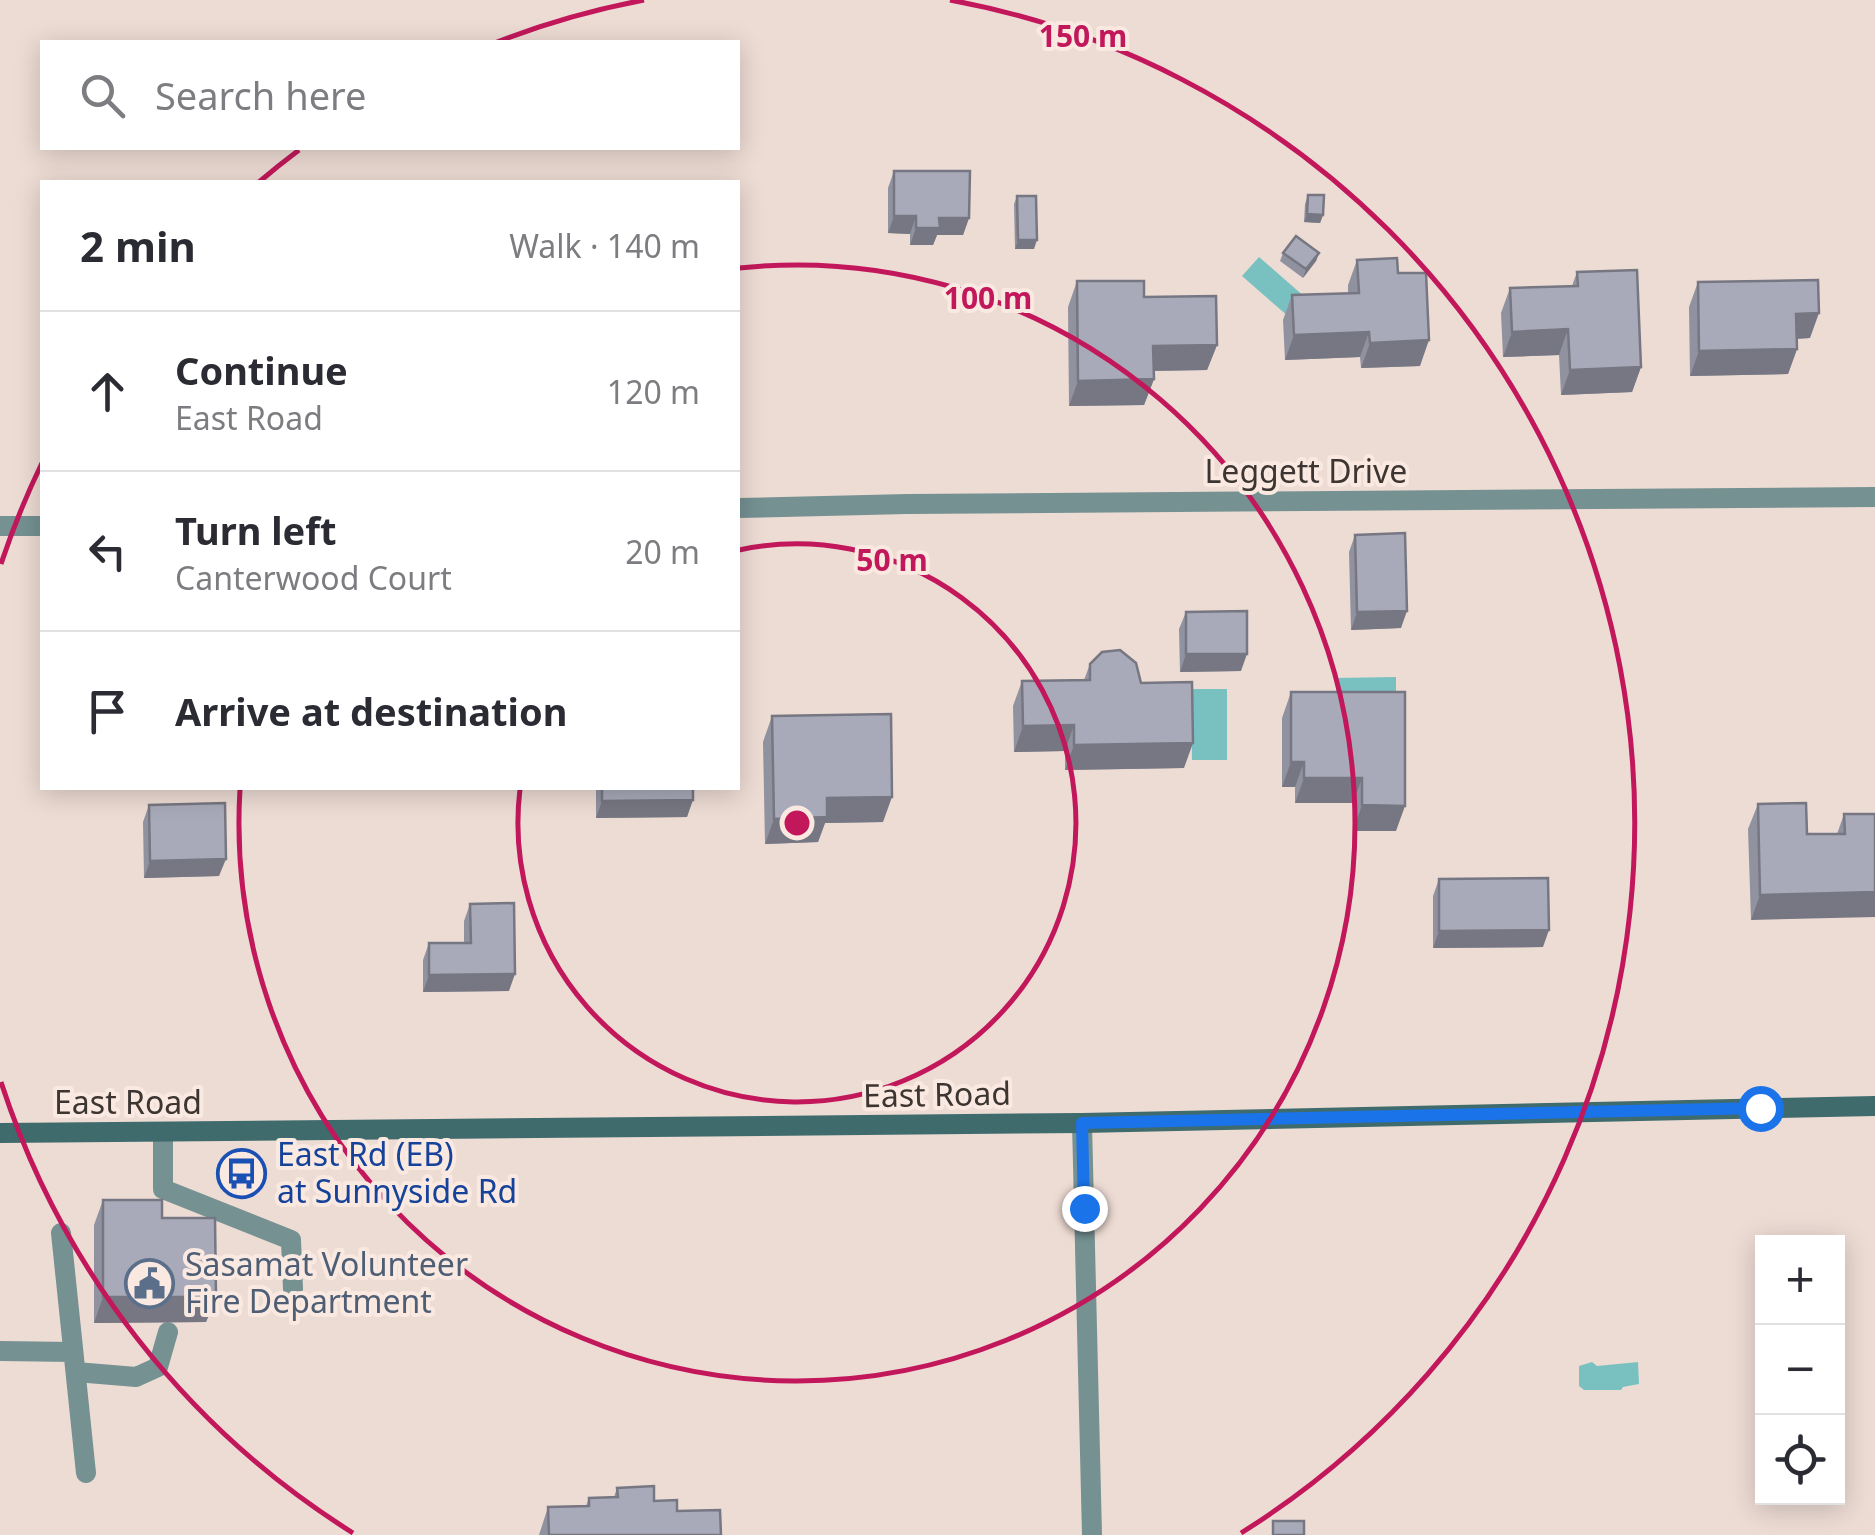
<!DOCTYPE html>
<meta charset="utf-8">
<style>
body{margin:0;font-family:"Noto Sans",sans-serif;background:#f7f7f7;color:#2b2b33}
.controls{position:absolute;right:30px;bottom:30px;display:grid;overflow:hidden;border-radius:0px;box-shadow:0 5px 25px #0003}
.controls button{width:90px;height:90px;display:grid;place-items:center;padding:0;border:0;border-bottom:2px solid #e1e1e2;background:#fff;color:#2b2b33;font:50px sans-serif}
.stop{position:absolute;width:30px;height:30px;margin:-22px;border:8px solid #1a73e8;border-radius:50%;background:#fff}
.stop.end{background:#1a73e8;border-color:#fff;box-shadow:0 2px 10px #0008}
.list{margin:0;padding:0;list-style:none}
h2{display:flex;justify-content:space-between;align-items:center;height:130px;margin:0;padding:0 40px;font-size:42px}
h2 small{font-size:32px;font-weight:400;color:#7c7c81}
.list li{display:grid;grid-template-columns:65px 1fr auto;gap:30px;align-items:center;box-sizing:border-box;height:160px;padding:0 40px;border-top:2px solid #e1e1e2}
.list b{display:block;font-size:38px;white-space:nowrap}
.list p{margin:0;font-size:32px;white-space:nowrap;color:#7c7c81}
.list em{font-size:32px;font-style:normal;color:#7c7c81}
.icon{flex:none;width:55px;height:55px;fill:none;stroke:currentColor;stroke-width:2;stroke-linecap:round;stroke-linejoin:round}
.map{position:relative;flex:none;width:1875px;height:1535px;overflow:hidden}
.search{position:absolute;background:#fff;box-shadow:0 5px 25px #0003;left:40px;top:40px;width:700px;height:110px;display:flex;align-items:center;gap:25px;box-sizing:border-box;padding:0 35px;border-radius:0px;color:#7c7c81;font-size:38px}
.panel{position:absolute;background:#fff;box-shadow:0 5px 25px #0003;left:40px;top:180px;width:700px;height:610px;border-radius:0px}
.map>svg:first-child{display:block}
.water{fill:#79c1c1}
.lines{fill:none;stroke-linecap:round;stroke-linejoin:round}
.service{stroke:#759192;stroke-width:20}
.minor{stroke:#759192;stroke-width:20}
.secondary{stroke:#3f6b6d;stroke-width:20}
.wall{fill:#91929f}
.shaded-wall{fill:#767782}
.building{fill:#a9aab9;stroke:#767782;stroke-width:2.5}
.route{stroke:#1a73e8;stroke-width:12}
.ring{fill:none;stroke:#c2185b;stroke-width:5}
.labels{text-anchor:middle;stroke-width:8;stroke-linejoin:round;paint-order:stroke}
.street-label{font-size:32px;fill:#3c3532;stroke:#fae9e1}
.transit-label{font-size:32px;fill:#164399;stroke:#fae9e1;text-anchor:start}
.service-label{font-size:32px;fill:#4e5e75;stroke:#fae9e1;text-anchor:start}
.centre{fill:#c2185b;stroke:#fae9e1;stroke-width:5}
.ring-label{font-size:30px;text-anchor:middle;font-weight:bold;fill:#c2185b;stroke:#fae9e1;stroke-width:8;stroke-linejoin:round;paint-order:stroke}
</style>
<div class="map">
<svg width="1875" height="1535" viewBox="0 0 1875 1535">
<rect width="100%" height="100%" fill="#eddcd4"/>
<path class="water" d="M1259,257L1306,298L1289,317L1242,276Z
M1396,677V704H1336V678Z
M1191,689H1227V760H1192Z
M1592,1362L1597,1366L1638,1362L1639,1384L1623,1387L1621,1390H1584L1579,1386V1366Z"/>
<g class="lines">
<path class="service" d="M163,1134V1189L291,1240L293,1289
M61,1233L86,1473
M0,1351L73,1352
M76,1372L136,1377L158,1367L168,1332"/>
<path class="minor" d="M738,508L907,504L1875,497
M0,526H42
M1082,1123L1092,1535"/>
<path class="secondary" d="M0,1133L1082,1123L1875,1106"/>
</g>
<path class="wall" d="M894,171L969,218L963,235H937L933,245H910V234L888,233V188Z
M1308,195L1323,215L1320,223L1304,222L1305,204Z
M1017,196L1034,249H1015L1014,204Z
M1283,253H1319L1316,261L1303,278L1280,261Z
M1357,260L1398,273L1420,366L1361,368L1360,357L1285,360L1283,320L1292,295L1348,293V285Z
M1577,272L1641,367L1632,392L1561,395L1559,355L1503,357L1501,313L1510,288L1572,286Z
M1077,281L1144,297L1217,345L1207,370L1153,371L1154,379L1144,405L1069,406L1068,307Z
M1698,282L1810,338L1797,339V349L1788,374L1690,376L1689,307Z
M1355,535L1401,628L1351,630L1349,552Z
M1186,612L1241,671L1180,672L1179,629Z
M1090,664L1141,683L1184,768L1065,770V751L1014,752L1013,706L1022,681L1084,680Z
M1291,692H1405L1396,831H1353V803H1295V787H1282V718Z
M772,716L883,822L825,823L818,842L765,844L763,742Z
M596,788H693L687,817L596,818Z
M1758,804L1807,834H1837L1844,814H1875L1751,920L1748,829Z
M149,805L219,876L144,878L143,822Z
M1439,879L1543,947L1433,948V896Z
M470,904L509,991L423,992V960L429,943H464V921Z
M103,1200L162,1218L216,1297L206,1322L94,1323V1225Z
M617,1488L677,1511L721,1535H539L548,1507L586,1506L589,1498L614,1497Z"/>
<path class="shaded-wall" d="M1307,214L1323,215L1320,223L1304,222Z
M894,216H916L910,234L888,233Z
M939,218H969L963,235H937L933,245H910L916,228Z
M1018,240H1037L1034,249H1015Z
M1319,253L1316,261L1303,278L1306,269Z
M1819,313L1810,338L1787,339L1796,314Z
M1568,329L1559,355L1503,357L1512,332Z
M1369,332L1360,357L1285,360L1294,335Z
M1429,340L1420,366L1361,368L1370,343Z
M1217,345L1207,370L1144,371L1153,346Z
M1797,349L1788,374L1690,376L1699,351Z
M1641,367L1632,392L1561,395L1570,370Z
M1154,379L1144,405L1069,406L1078,381Z
M1407,611L1401,628L1351,630L1357,612Z
M1186,654H1247L1241,671L1180,672Z
M1074,725L1065,751L1014,752L1023,726Z
M1193,743L1184,768L1065,770L1074,745Z
M1291,762H1304L1295,787H1282Z
M1304,778H1362L1353,803H1295Z
M892,797L883,822L825,823L818,842L765,844L774,819L827,798Z
M693,800L687,817L596,818L602,801Z
M1362,805L1405,806L1396,831H1353Z
M226,859L219,876L144,878L150,861Z
M1875,892V917L1751,920L1760,895Z
M1549,930L1543,947L1433,948L1439,931Z
M515,974L509,991L423,992L429,975Z
M103,1297H216L206,1322L94,1323Z"/>
<path class="building" d="M894,171H970L969,218H939L940,228H916V216H894Z
M1308,195H1324L1323,215L1307,214Z
M1017,196H1036L1037,240H1018Z
M1296,236L1319,253L1306,269L1283,253Z
M1397,258L1398,273H1426L1429,340L1370,343L1369,332L1294,335L1292,295L1359,293L1357,260Z
M1637,270L1641,367L1570,370L1568,329L1512,332L1510,288L1578,286L1577,272Z
M1818,280L1819,313L1796,314L1797,349L1699,351L1698,282Z
M1077,281H1144V297L1216,296L1217,345L1153,346L1154,379L1078,381Z
M1405,533L1407,611L1357,612L1355,535Z
M1247,611V654H1186V612Z
M1120,650L1136,663L1141,683L1192,682L1193,743L1074,745V725L1023,726L1022,681L1090,680V664L1102,652Z
M1291,692H1405V806L1362,805V778H1304V762H1291Z
M891,714L892,797L827,798V817L774,819L772,716Z
M602,788H693V800L602,801Z
M225,803L226,859L150,861L149,805Z
M1806,803L1807,834H1845L1844,814H1875V892L1760,895L1758,804Z
M1548,878L1549,930L1439,931V879Z
M514,903L515,974L429,975V943H471L470,904Z
M103,1200H162V1218H215L216,1297H103Z
M654,1486V1501L677,1500V1511L720,1510L721,1535H549L548,1507L589,1506V1498L618,1497L617,1488Z
M1273,1521H1304V1535H1273Z"/>
<g class="lines">
<path class="route" d="M1084,1208L1082,1123L1760,1108"/>
</g>
<g class="ring">
<path d="M739 550A279 279 0 1 1 520 789"/>
<path d="M739 268A558 558 0 1 1 240 789"/>
<path d="M353 1533A837 837 0 0 1 1 1082M1 564A837 837 0 0 1 42 463M259 182A837 837 0 0 1 299 150M497 42A837 837 0 0 1 644 0M950 0A837 837 0 0 1 1241 1533"/>
</g>
<defs>
<symbol id="bus-ring" viewBox="-11 -11 22 22"><circle r="9.5" fill="#fae9e1" stroke="#1a4fb4" stroke-width="1.5"/><path d="M-5-6H5V4H4V6H2V4H-2V6H-4V4H-5ZM-3.5-4V0h7V-4ZM-3.5 1.2v1.5H-2V1.2ZM2 1.2v1.5H3.5V1.2Z" fill="#1a4fb4"/></symbol>
<symbol id="civic-ring" viewBox="-11 -11 22 22"><circle r="9.5" fill="#fae9e1" stroke="#5c6f8a" stroke-width="1.5"/><path d="M-.6-6.5H3V-4.5H.6V-3L4-1V1h2V6H-6V1h2V-1L-.6-3ZM-1.2 2.5V6h2.4V2.5Z" fill="#5c6f8a"/></symbol>
</defs>
<g fill-rule="evenodd">
<use href="#bus-ring" x="214" y="1146" width="55" height="55"/>
<use href="#civic-ring" x="122" y="1256" width="55" height="55"/>
</g>
<g class="labels">
<g class="street-label">
<text x="1306" y="483">Leggett Drive</text>
<text transform="translate(937 1095) rotate(-1)" y="11">East Road</text>
<text x="128" y="1114">East Road</text>
</g>
<g class="transit-label">
<text x="277" y="1166">East Rd (EB)<tspan x="277" dy="37">at Sunnyside Rd</tspan></text>
</g>
<g class="service-label">
<text x="185" y="1276">Sasamat Volunteer<tspan x="185" dy="37">Fire Department</tspan></text>
</g>
</g>
<circle cx="797" cy="823" r="15" class="centre"/>
<g class="ring-label">
<text x="1083" y="47">150 m</text>
<text x="988" y="309">100 m</text>
<text x="892" y="571">50 m</text>
</g>
</svg>
<div class="controls">
<button>+</button>
<button>−</button>
<button><svg class="icon" aria-label="locate" viewBox="0 0 24 24"><circle cx="12" cy="12" r="6"/><path d="M12 2v4M12 18v4M2 12h4M18 12h4"/></svg></button>
</div>
<div class="stop" style="left:1760px;top:1108px"></div>
<div class="stop end" style="left:1084px;top:1208px"></div>
<div class="search"><svg class="icon" aria-label="search" viewBox="0 0 24 24"><circle cx="10" cy="10" r="6"/><path d="M15 15l6 6"/></svg>Search here</div>
<section class="panel">
<h2>2 min<small>Walk · 140 m</small></h2>
<ul class="list">
<li><svg class="icon" aria-label="ahead" viewBox="0 0 24 24"><path d="M12 20V5M6 11l6-6 6 6"/></svg><div><b>Continue</b><p>East Road</p></div><em>120 m</em></li>
<li><svg class="icon" aria-label="left" viewBox="0 0 24 24"><path d="M17 20v-9H6M10 6l-5 5 5 5"/></svg><div><b>Turn left</b><p>Canterwood Court</p></div><em>20 m</em></li>
<li><svg class="icon" aria-label="arrive" viewBox="0 0 24 24"><path d="M6 21V4h12l-3 4 3 4H6"/></svg><div><b>Arrive at destination</b></div></li>
</ul>
</section>
</div>
